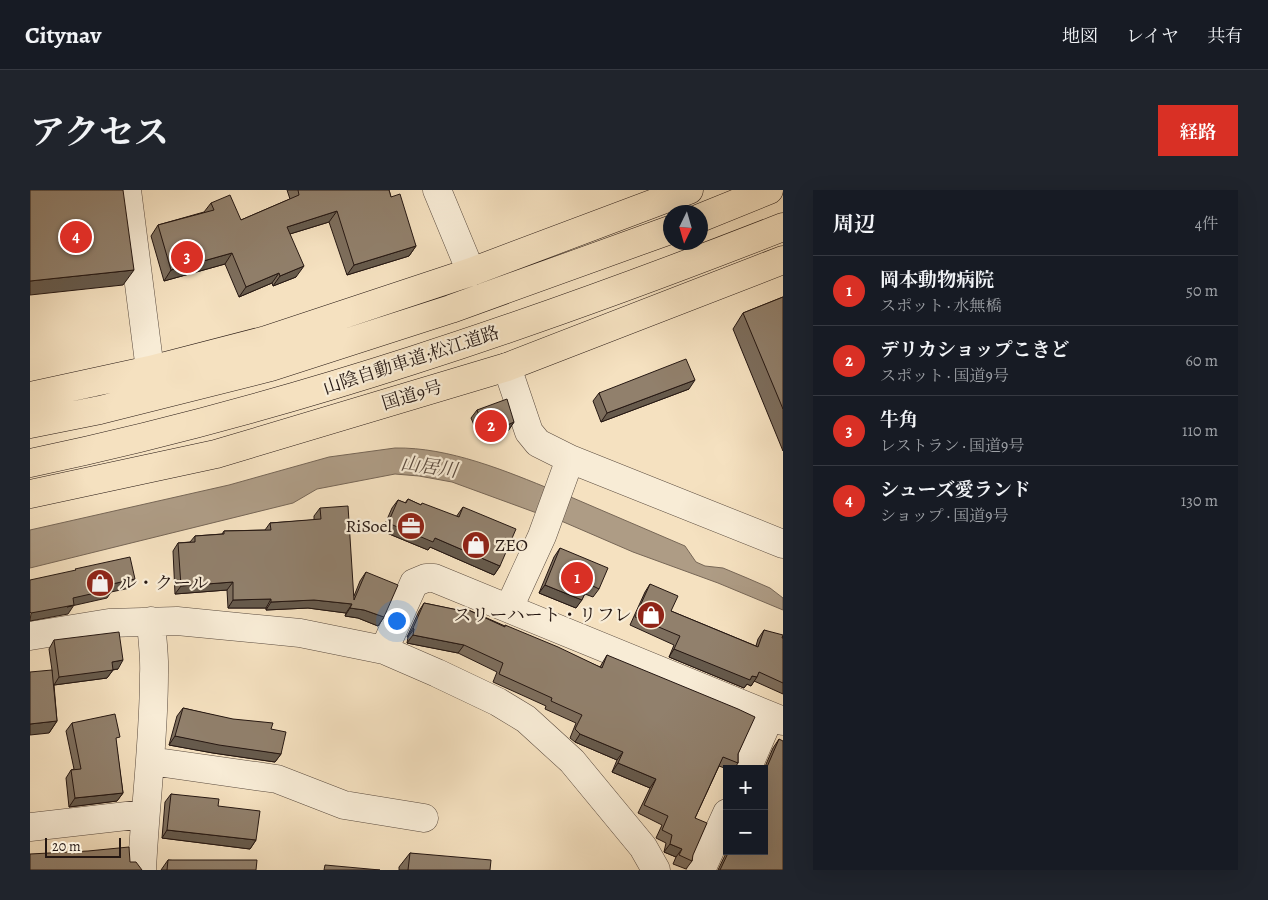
<!DOCTYPE html>
<html lang="ja">
<meta charset="utf-8">
<style>
body{margin:0;font-family:Alegreya,"Noto Serif JP",serif;background:#20242c;color:#f1f3f6}
.controls{position:absolute;right:15px;bottom:15px;display:grid;overflow:hidden;border-radius:0px;box-shadow:0 5px 20px #0002}
.controls button{width:45px;height:45px;display:grid;place-items:center;padding:0;border:0;border-bottom:1px solid #363941;background:#171b24;color:#f1f3f6;font:25px sans-serif}
.compass{position:absolute;left:633px;top:15px;width:45px;height:45px;border-radius:50%;background:#171b24;box-shadow:0 5px 20px #0002;rotate:185deg}
.scale{position:absolute;left:15px;bottom:12px;width:76px;box-sizing:border-box;padding-left:5px;border:2px solid #251712;border-top:0;font-size:14px;line-height:18px;white-space:nowrap;color:#251712;-webkit-text-stroke:4px #f8ecd6;paint-order:stroke}
.you{position:absolute;left:366px;top:430px;width:18px;height:18px;margin:-12px;border:4px solid #fff;border-radius:50%;background:#1a73e8;box-shadow:0 0 0 8px #1a73e833}
.badge{display:grid;place-items:center;width:32px;height:32px;border-radius:50%;background:#d93025;color:#fff;font-size:16px;font-weight:700}
.pin{position:absolute;translate:-50% -50%;border:2px solid #fff;box-shadow:0 1px 5px #0006}
.list{margin:0;padding:0;list-style:none}
h2{display:flex;justify-content:space-between;align-items:center;height:65px;margin:0;padding:0 20px;font-size:21px}
h2 small{font-size:16px;font-weight:400;color:#9ea1a6}
.list li{display:grid;grid-template-columns:32px 1fr auto;gap:15px;align-items:center;box-sizing:border-box;height:70px;padding:0 20px;border-top:1px solid #363941}
.list b{display:block;font-size:19px;white-space:nowrap}
.list p{margin:0;font-size:16px;white-space:nowrap;color:#9ea1a6}
.list em{font-size:16px;font-style:normal;color:#9ea1a6}
.map{position:relative;flex:none;width:753px;height:680px;overflow:hidden;border-radius:0px}
header{display:flex;align-items:center;gap:30px;box-sizing:border-box;height:70px;padding:0 25px;background:#171b24;border-bottom:1px solid #363941}
header strong{font-size:24px}
nav{display:flex;gap:28px;margin-inline-start:auto;font-size:18px}
.intro{display:flex;align-items:center;justify-content:space-between;box-sizing:border-box;height:120px;padding:0 30px}
h1{margin:0;font-size:35px}
.button{padding:12px 22px;border-radius:0px;background:#d93025;color:#fff;font-size:18px;font-weight:700}
main{display:flex;gap:30px;padding:0 30px}
aside{flex:1;background:#171b24;border-radius:0px;box-shadow:0 5px 20px #0002}
.map>svg:first-child{display:block}
.water{fill:#ae9c85;stroke:#776757}
.lines{fill:none;stroke-linecap:round;stroke-linejoin:round}
.minor-casing{stroke:#594a3e;stroke-width:29}
.highway-casing{stroke:#251712;stroke-width:29}
.minor{stroke:#f8ecd6;stroke-width:28}
.highway{stroke:#f5e1c0;stroke-width:28}
.wall{fill:#7d6e5d;stroke:#251712}
.shaded-wall{fill:#665a4c;stroke:#251712}
.building{fill:#91806c;stroke:#251712}
.labels{text-anchor:middle;stroke-width:4.5;stroke-linejoin:round;paint-order:stroke}
.street-label{font-size:18px;fill:#251712;stroke:#f8ecd6}
.poi-label{font-size:18px;fill:#251712;stroke:#f8ecd6;text-anchor:end}
.water-label{font-size:19px;font-style:italic;fill:#5c4c40;stroke:#f8ecd6}
</style>
<header>
<strong>Citynav</strong>
<nav><a>地図</a><a>レイヤ</a><a>共有</a></nav>
</header>
<div class="intro"><h1>アクセス</h1><a class="button">経路</a></div>
<main>
<div class="map">
<svg width="753" height="680" viewBox="0 0 753 680">
<rect width="100%" height="100%" fill="#f5e1c0"/>
<filter id="stains"><feTurbulence type="fractalNoise" baseFrequency=".004" numOctaves="4"/><feColorMatrix values="0 0 0 0 .2 0 0 0 0 .09 0 0 0 0 .02 0 0 0 .5 -.17"/></filter>
<radialGradient id="worn" r=".72"><stop offset=".6" stop-color="#630" stop-opacity="0"/><stop offset="1" stop-color="#630" stop-opacity=".3"/></radialGradient>
<path class="water" d="M365,258C419,257 476,281 525,301L515,326L422,292L389,286L365,284L287,299L263,313L0,378V340L199,295L299,267Z
M529,302L655,356L666,372L675,376L693,378L717,388L740,398L753,408V420L688,393L603,362L522,327Z"/>
<g class="lines">
<defs>
<path id="minor" d="M97,0L120,180
M407,0L441,82
M477,177L499,242L508,253L540,269L753,354
M479,418L512,346L540,269
M0,446L79,433L147,431L270,443L354,460L407,483L468,512L496,529L542,571L613,657L626,680
M354,460L384,393L396,388H404L753,531
M120,571L247,589L314,615L394,628
M717,579L740,526
M0,637L114,624
M112,680C115,615 124,550 124,484C125,467 122,448 121,431
M671,680L697,623"/>
<path id="highway" d="M670,28L739,0
M0,206L120,180L236,150L441,82L659,0
M0,234L70,220L241,177L421,119L640,40
M0,273C258,219 508,133 753,37
M0,304L186,264L477,177L753,70"/>
</defs>
<use href="#minor" class="minor-casing"/>
<use href="#highway" class="highway-casing"/>
<use href="#minor" class="minor"/>
<use href="#highway" class="highway"/>
</g>
<path class="wall" d="M257,0H359L361,7L386,56L379,66L317,85L299,32L260,44L266,87L243,96L242,93L209,107L195,74L134,91L121,46L128,35L174,22L181,13L211,30L260,9Z
M753,107V261L703,139L713,123Z
M659,199L571,232L563,211L569,203Z
M447,220L484,232L478,241L458,250L457,245L449,247L441,228Z
M378,309L391,315L426,327L433,317L470,376L464,385L400,357L398,360L352,341L362,318L368,310L375,313Z
M290,318L324,406L330,391L336,382L354,427L348,436L328,428L315,426L316,423L278,418L236,420V418H198L197,400L145,404L143,361L148,353L160,352L165,346L192,344L194,341L235,340L240,333L284,330V326Z
M530,358L569,399L563,407L555,404L546,418L509,403L524,367Z
M620,394L641,421L726,456L728,449L734,440L753,448V504L724,491L721,496L717,494L714,498L639,467L644,455L600,435L615,402Z
M394,413L432,421L434,418L475,436L570,477L577,465L708,564V573L704,579H697L689,576L665,628L662,671L656,679L643,674L646,667L634,662L636,653L626,648L632,635L608,623L620,598L582,582L587,570L545,552L540,548L546,533L515,519L516,516L463,492L467,482L428,463L377,453L378,447H377L389,421Z
M24,450L88,479L83,480L77,488L24,495L27,531L19,543L22,480L19,459Z
M153,518L241,539L251,564L245,572L183,563L139,555L147,526Z
M42,533L86,553L93,603L87,611L39,617L36,588L41,580L44,579L36,541Z
M749,549L753,680H688L697,661H734V579L743,558Z
M141,604L188,616L226,650L220,659L132,648L135,612Z
M380,663L460,680H369V677Z
M138,670L226,680H131Z"/>
<path class="shaded-wall" d="M307,21L299,32L250,47L257,37Z
M386,56L379,66L317,85L324,75Z
M202,63L195,74L134,91L141,80Z
M274,76L266,87L243,96L250,86Z
M104,80L93,95L0,105V91Z
M249,83L242,93L209,107L216,97Z
M665,190L659,199L571,232L577,223Z
M484,232L478,241L458,250L464,241Z
M463,236L457,245L449,247L454,239Z
M358,333L405,348L470,376L464,385L400,357L398,360L352,341Z
M105,389L100,398L81,402L77,408L37,417L44,415L38,424L0,431L1,423L82,394Z
M203,392L197,400L145,404L151,396Z
M515,395L552,410L546,418L509,403Z
M241,409L236,418H198L203,410Z
M284,410L322,414L316,423L278,418L236,420L241,412Z
M320,418L334,420L354,427L348,436L328,428L315,426Z
M383,438L384,439L378,447H377Z
M383,445L434,455L428,463L377,453Z
M644,459L722,486L727,487L721,496L717,494L714,498L639,467Z
M93,470L88,479L80,480H83L77,488L24,495L29,487L82,472Z
M27,531L19,543L0,545V534Z
M550,544L593,562L587,570L545,552Z
M145,546L251,564L245,572L183,563L139,555Z
M588,573L626,589L620,598L582,582Z
M93,603L87,611L39,617L45,608Z
M137,640L226,650L220,659L132,648Z
M640,654L652,659L646,667L634,662Z"/>
<path class="building" d="M0,0H93L104,80L0,91Z
M268,0H359L361,7L370,4L386,56L324,75L307,21L257,37L274,76L250,86L249,83L216,97L202,63L141,80L128,35L184,20L181,13L200,5L211,30L269,5Z
M753,107V219L713,123Z
M656,169L665,190L577,223L569,203Z
M477,209L484,232L464,241L463,236L454,239L447,220Z
M378,309L391,315L392,313L429,327L433,317L486,339L470,376L405,348L403,352L358,333L368,310L376,313Z
M318,316L324,410L336,382L368,395L354,427L334,420L320,418L322,414L284,410L241,412V409L203,410V392L151,396L148,353L165,352V346L194,344V341L241,340L240,333L291,329L290,318Z
M530,358L578,378L569,399L559,394L552,410L515,395Z
M100,367L105,389L82,394L83,399L43,408L44,415L1,423L0,422V390L46,380L45,379Z
M620,394L648,406L641,421L728,457L734,440L753,445L752,448H753V493L729,482L727,487L722,486L720,490L644,459L650,446L605,427Z
M394,413L433,421L434,418L475,437V435L528,457L572,478L577,465L708,519L725,527L708,564V573L693,567L665,628L677,633L663,665L662,671L649,665L652,659L640,654L642,645L632,640L638,626L614,615L626,589L588,573L593,562L550,544L545,539L552,525L521,511L522,508L469,484L473,473L434,455L383,445L384,439L383,438Z
M89,442L93,470L82,472L83,480L29,487L24,450Z
M22,480L27,531L0,534V482Z
M153,518L203,529L243,533L241,539L256,542L251,564L189,555L145,546Z
M85,524L90,547L86,548L93,603L45,608L41,580L51,579L42,533Z
M749,549L753,551V680H690L699,661H734V592L737,587L734,586V580L737,577Z
M141,604L189,609L188,616L230,621L226,650L137,640Z
M99,657L100,672H106L112,680H0V664L58,661Z
M380,663L461,670L460,680H378Z
M138,670H227L226,680H137Z
M295,675L350,680H294Z"/>
<defs>
<symbol id="office-disc" viewBox="-11 -11 22 22"><circle r="9.5" fill="#8f2418" stroke="#f8ecd6"/><path d="M-6-3h4V-5.5h4V-3h4V5H-6ZM-1-4.5V-3h2v-1.5ZM-6 0V1H6V0Z" fill="#fff"/></symbol>
<symbol id="shop-disc" viewBox="-11 -11 22 22"><circle r="9.5" fill="#8f2418" stroke="#f8ecd6"/><path d="M-5-2.5h2.3a2.7 3.5 0 0 1 5.4 0H5L5.5 6h-11ZM-1.5-2.5h3a1.5 2.3 0 0 0-3 0Z" fill="#fff"/></symbol>
</defs>
<g fill-rule="evenodd">
<use href="#office-disc" x="365" y="320" width="32" height="32"/>
<use href="#shop-disc" x="430" y="339" width="32" height="32"/>
<use href="#shop-disc" x="54" y="377" width="32" height="32"/>
<use href="#shop-disc" x="605" y="409" width="32" height="32"/>
</g>
<g class="labels">
<g class="street-label">
<text transform="translate(381 170) rotate(-18)" y="6">山陰自動車道;松江道路</text>
<text transform="translate(382 205) rotate(-17)" y="6">国道9号</text>
</g>
<g class="poi-label">
<text x="362" y="342">RiSoel</text>
<text x="465" y="361" text-anchor="start">ZEO</text>
<text x="89" y="399" text-anchor="start">ル・クール</text>
<text x="602" y="431">スリーハート・リフレ</text>
</g>
<g class="water-label">
<text transform="translate(399 276) rotate(8)" y="7">山居川</text>
</g>
</g>
<rect width="100%" height="100%" filter="url(#stains)"/>
<rect width="100%" height="100%" fill="url(#worn)"/>
</svg>
<div class="controls">
<button>+</button>
<button>−</button>
</div>
<svg class="compass" viewBox="-18 -18 36 36"><path d="M0-13l5 13h-10z" fill="#e53935"/><path d="M0 13l5-13h-10z" fill="#9ea1a6"/></svg>
<div class="scale">20 m</div>
<div class="you"></div>
<div class="pin badge" style="left:547px;top:388px">1</div>
<div class="pin badge" style="left:461px;top:236px">2</div>
<div class="pin badge" style="left:157px;top:67px">3</div>
<div class="pin badge" style="left:46px;top:47px">4</div>
</div>
<aside>
<h2>周辺<small>4件</small></h2>
<ul class="list">
<li><span class="badge">1</span><div><b>岡本動物病院</b><p>スポット · 水無橋</p></div><em>50 m</em></li>
<li><span class="badge">2</span><div><b>デリカショップこきど</b><p>スポット · 国道9号</p></div><em>60 m</em></li>
<li><span class="badge">3</span><div><b>牛角</b><p>レストラン · 国道9号</p></div><em>110 m</em></li>
<li><span class="badge">4</span><div><b>シューズ愛ランド</b><p>ショップ · 国道9号</p></div><em>130 m</em></li>
</ul>
</aside>
</main>
